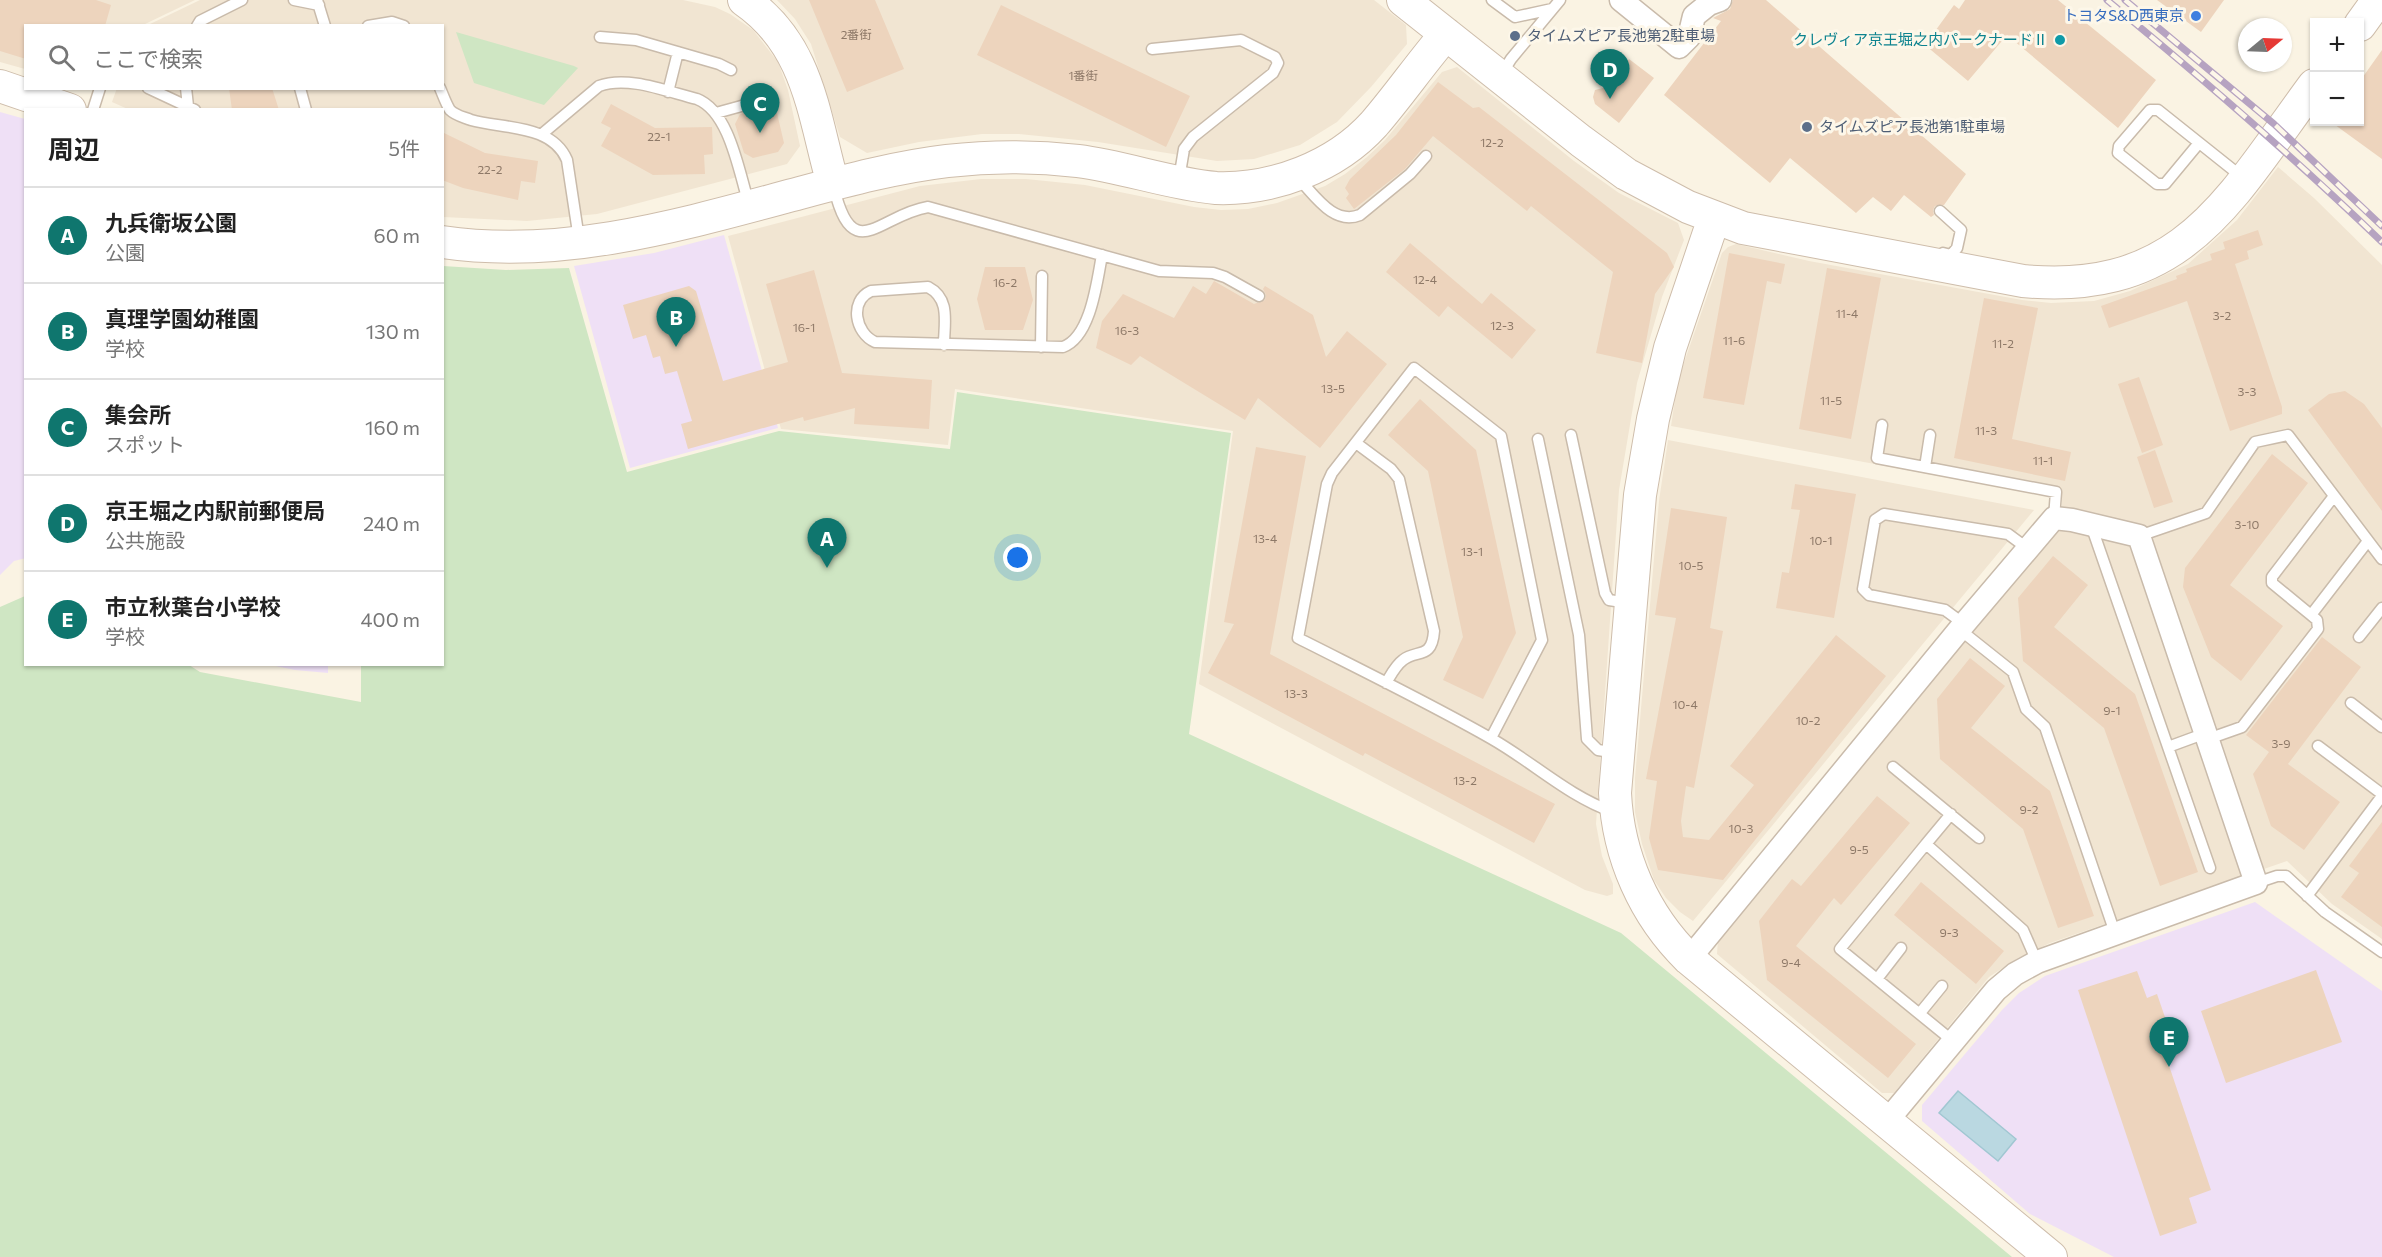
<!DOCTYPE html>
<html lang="ja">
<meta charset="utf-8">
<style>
body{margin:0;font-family:Commissioner,"Noto Sans JP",sans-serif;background:#f6f6f6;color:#222}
.controls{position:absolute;right:18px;top:18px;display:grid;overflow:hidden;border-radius:0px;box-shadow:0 2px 4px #0004}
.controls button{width:54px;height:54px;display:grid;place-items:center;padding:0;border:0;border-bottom:2px solid #e0e0e0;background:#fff;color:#222;font:30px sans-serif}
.compass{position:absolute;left:2238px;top:18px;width:54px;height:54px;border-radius:50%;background:#fff;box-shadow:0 2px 4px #0004;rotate:71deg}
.you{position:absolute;left:1018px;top:558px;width:21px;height:21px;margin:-15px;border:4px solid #fff;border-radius:50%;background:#1a73e8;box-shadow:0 0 0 9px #1a73e833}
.badge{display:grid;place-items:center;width:39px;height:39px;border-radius:50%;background:#0f766e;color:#fff;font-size:20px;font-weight:700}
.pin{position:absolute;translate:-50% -50px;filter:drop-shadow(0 2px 3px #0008)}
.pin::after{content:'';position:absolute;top:32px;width:21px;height:18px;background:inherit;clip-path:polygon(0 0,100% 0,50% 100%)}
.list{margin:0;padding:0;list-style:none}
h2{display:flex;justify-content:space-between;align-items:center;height:78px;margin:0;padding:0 24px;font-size:26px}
h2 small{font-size:20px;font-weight:400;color:#767676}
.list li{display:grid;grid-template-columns:39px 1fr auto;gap:18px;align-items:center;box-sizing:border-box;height:96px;padding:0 24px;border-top:2px solid #e0e0e0}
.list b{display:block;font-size:22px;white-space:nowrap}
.list p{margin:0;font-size:20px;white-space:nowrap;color:#767676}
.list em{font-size:20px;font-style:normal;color:#767676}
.icon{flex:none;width:33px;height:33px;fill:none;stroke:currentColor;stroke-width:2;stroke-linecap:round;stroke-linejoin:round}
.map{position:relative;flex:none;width:2382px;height:1257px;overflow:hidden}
.search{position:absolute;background:#fff;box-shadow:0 2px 4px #0004;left:24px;top:24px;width:420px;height:66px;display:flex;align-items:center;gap:15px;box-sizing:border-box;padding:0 21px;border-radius:0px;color:#767676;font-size:22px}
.panel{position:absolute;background:#fff;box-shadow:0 2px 4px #0004;left:24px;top:108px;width:420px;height:558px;border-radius:0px}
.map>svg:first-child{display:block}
.residential{fill:#f1e5d2}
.education{fill:#efe0f6}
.green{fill:#cfe6c3}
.water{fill:#bad8e1;stroke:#a1c7d2;stroke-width:1.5}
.building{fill:#edd4bd}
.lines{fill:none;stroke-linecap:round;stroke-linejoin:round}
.lane-casing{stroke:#c9bbab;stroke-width:13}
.street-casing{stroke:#c9bbab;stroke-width:25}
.secondary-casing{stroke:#cebdab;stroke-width:34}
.lane{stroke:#fff;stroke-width:10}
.street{stroke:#fff;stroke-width:22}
.secondary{stroke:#fff;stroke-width:32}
.rail-casing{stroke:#b6a3c1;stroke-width:7}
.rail{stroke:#fdf7e9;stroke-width:4.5;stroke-dasharray:14;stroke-linecap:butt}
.shop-dot{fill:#3f7fe0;stroke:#fdf7e9;stroke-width:2}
.service-dot{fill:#5c6f8a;stroke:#fdf7e9;stroke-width:2}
.culture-dot{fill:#0f9aa8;stroke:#fdf7e9;stroke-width:2}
.labels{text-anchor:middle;stroke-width:6;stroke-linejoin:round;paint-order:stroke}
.number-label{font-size:12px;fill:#8e7968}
.shop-label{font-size:15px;fill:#366cbe;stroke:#fdf7e9;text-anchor:end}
.service-label{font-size:15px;fill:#4e5e75;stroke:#fdf7e9;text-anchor:start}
.culture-label{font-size:15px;fill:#0d838f;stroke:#fdf7e9;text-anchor:end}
</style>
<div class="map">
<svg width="2382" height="1257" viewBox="0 0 2382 1257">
<rect width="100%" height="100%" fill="#faf3e3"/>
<path class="residential" d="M0,0H195L143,25L26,26L25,69L0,62Z
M200,0H683L715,7L730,14L753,30L778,62L788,90L800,146L787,164L597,214L527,221L443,217L442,110H130L112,102L117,88H442V26L148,25Z
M777,0H1374L1406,25L1407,44L1371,87L1337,122L1300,145L1254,159L1217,161L1098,142L1019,134H982L919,142L867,153L840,137L811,44L795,19Z
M1457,67L1574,161L1619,193L1678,223L1684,240L1662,297L1637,383L1619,490L1596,824L1602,856L1613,884V894L1607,896L1585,890L1199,684L1233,431L955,389L948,445L781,429L728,236L920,186L981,179H1026L1085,185L1194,207L1221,210L1248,209L1277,203L1325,186L1345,174L1367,157L1385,140L1442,72Z
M2278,167L2314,198L2382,265V939L2332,904L2287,861L2050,943L2018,958L1989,977L1894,1093H1882L1717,954L1718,940L2052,532L2062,528V499L1671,426L1678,380L1722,253L1728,247L1736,244L1809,261L2022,300L2051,303L2094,301L2130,291L2188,264L2237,220Z
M1668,440L2034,510L1693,921L1680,912L1666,898L1654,880L1642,844L1635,812V778L1659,501Z"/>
<path class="education" d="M0,112L25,119L26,558L14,561L0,575Z
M724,235L778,428L630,468L574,266L654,253Z
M271,665H328V673L295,670Z
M2255,902L2382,991V1257H2114L2030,1214L1922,1121V1105L2002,1010L2019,993L2045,976Z"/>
<path class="green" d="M456,32L574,66L578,68L544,105L474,83Z
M443,266L506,270L569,268L627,472L779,431L950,449L957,392L1231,433L1189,734L1621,933L2012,1257H0V607L25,596L26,664L189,665L200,672L361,702V665L442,664Z"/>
<path class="water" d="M1958,1091L2016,1139L1998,1161L1939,1113Z"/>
<path class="building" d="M0,0H96L111,5L105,26H26V59L0,51Z
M809,0H875L904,69L847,92Z
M1733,0H1766L1966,174L1944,205L1935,206L1933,210L1934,215L1931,217L1904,195L1891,211L1873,197L1856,213L1790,158L1770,183L1664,95L1721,21L1713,18L1730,9Z
M1965,0H2058L2156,80L2118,128L2007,35L1968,81L1925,45L1954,5L1959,9Z
M2157,0H2224L2201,32Z
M1001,5L1190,96L1166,147L977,55Z
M2382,50V159L2331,122H2360V81Z
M1629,59L1654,78L1619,123L1595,104L1593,97L1595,90L1607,87Z
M1438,82L1473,108L1479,107L1667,253L1674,267L1655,294L1642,363L1596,353L1613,272L1531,206L1527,211L1433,136L1405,169L1354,209L1346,198L1349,194L1345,188L1350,179L1396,135Z
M229,88H272L279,110H232Z
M611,104L655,128L712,127L713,154L704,155L705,174L653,175L601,146L611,128L601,123Z
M767,107L777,113L784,143L778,152L753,158L744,153L735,124L740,114Z
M442,132L485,153L538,161L535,183L521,181L518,200L463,188L442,180Z
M2258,230L2263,245L2247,251L2249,259L2235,264L2282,407V414L2230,431L2187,301L2109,328L2101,306L2177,279L2176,276L2187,272L2186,269L2212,260L2210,254L2225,249L2223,242Z
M1410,243L1482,304L1491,293L1536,330L1512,359L1448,306L1439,317L1386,272Z
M1729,253L1785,264L1781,284L1767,281L1744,405L1703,398Z
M985,267H1025L1033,300L1023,330H985L977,299Z
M1827,268L1881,278L1851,439L1799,429Z
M814,270L842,373L932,380L929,429L854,424L855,408L804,421L803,417L688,449L681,424L692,421L677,371L665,374L660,356L653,358L646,335L633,339L623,305L689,286L696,291L723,381L788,362L766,284Z
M1214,281L1254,304L1265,300L1266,295L1263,289L1265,286L1313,315L1326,357L1347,331L1387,364L1320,448L1258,398L1245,420L1140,356L1131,365L1096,348L1102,321L1123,294L1174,318L1193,286L1206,294Z
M1984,298L2038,308L2012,439L2071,452L2065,481L1954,458Z
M2139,377L2163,445L2142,453L2118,384Z
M2345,391L2364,404L2382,428V511L2308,410L2329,394Z
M1420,399L1476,450L1516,633L1483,699L1443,680L1463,637L1428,471L1388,435Z
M1256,447L1306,456L1270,654L1555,804L1534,843L1365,753L1363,756L1208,673L1234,624L1224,622Z
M2155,450L2173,502L2154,508L2137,457Z
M2272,454L2308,483L2230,585L2283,626L2241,681L2211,657L2183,587L2185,568Z
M1795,484L1856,494L1834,618L1776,608L1782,572L1789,573L1800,510L1791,509Z
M1671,508L1727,517L1710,628L1723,631L1694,788L1686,786L1681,821L1683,837L1709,840L1754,785L1730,766L1836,635L1886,676L1723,880L1658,870L1649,838L1657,781L1646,779L1676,618L1655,615Z
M2053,556L2088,585L2054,627L2135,694L2198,872L2160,886L2104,728L2023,661L2018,598Z
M2322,637L2361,667L2288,764L2340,802L2304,850L2271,826L2253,774L2269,752L2246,735Z
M1970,658L2005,686L1971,728L2050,791L2094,916L2058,928L2023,829L1940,759L1937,699Z
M1877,796L1910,823L1841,905L1834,898L1796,946L1916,1044L1888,1078L1767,980L1759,921L1792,879L1801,886Z
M2382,822V927L2341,897L2359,873L2349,866Z
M1921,882L2004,951L1976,984L1894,915Z
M2316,970L2342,1042L2226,1083L2201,1011Z
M2137,971L2147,998L2157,994L2168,1026L2157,1030L2211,1190L2189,1198L2197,1223L2160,1236L2078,990Z"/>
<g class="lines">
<defs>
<path id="lane" d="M294,0L319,5
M317,0L325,26
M1492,0L1515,17L1552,9
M197,26L200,21L242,0
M368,26L392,22L404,26
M600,37L636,40L719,64L731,70
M1152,49L1241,40L1275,57L1278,63L1273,73L1193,137L1184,149L1179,179
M1501,75L1511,59L1560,0
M148,88L195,110
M186,88L188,106
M300,88L306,110
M440,88C443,95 446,104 450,110C456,116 464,117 471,120C503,129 552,124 567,160L579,239
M668,92L678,52
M93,110L100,88
M716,113L756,102
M542,134L599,86C628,75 668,92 697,99C730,112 739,173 749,204
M2199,143L2165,184H2157L2118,153L2119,146L2150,110H2158L2232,169L2242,177
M1297,177C1314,194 1333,226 1360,215L1410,174L1426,156
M834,188C853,267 879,215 928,207L1159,271L1213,273L1225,277L1259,296
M1940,211L1961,230L1957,248L1951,255L1943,253
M944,345C944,323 951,299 928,287L871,291C849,301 855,333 875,342L1063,347C1091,337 1097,281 1102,255
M1041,347L1042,276
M1882,425L1877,458L2056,492L2054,518
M1571,435L1605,593L1609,600L1628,603
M1538,439L1579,635L1587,739L1598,750L1617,753
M1356,443L1391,469L1399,479L1434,631C1432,660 1417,649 1403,660C1395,666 1391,675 1386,683
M1925,467L1930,435
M2091,525L2210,868
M2139,536L2206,513L2255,442L2288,435L2382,559
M2311,615L2272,583V577L2334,496
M1964,624L1945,610L1869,595L1863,589L1875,520L1884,514L2008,534L2027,548
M1959,629L2013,672L2026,709L2045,727L2115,933
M2359,637L2382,608
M2351,703L2382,727
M1491,738L1542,640L1501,436L1414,368L1332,473L1327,484L1298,638C1363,671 1429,703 1492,739C1534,763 1568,796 1613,812
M2208,739L2242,727L2318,629L2317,620L2311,615L2368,541
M2318,746L2382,794
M2168,747L2206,733
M1893,767L1979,838
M1926,844L1951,814
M2256,883L2277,876H2286L2325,912L2382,952
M2307,896L2382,796
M1877,979L1901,948
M1920,1013L1942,986
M1954,1042L1840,949L1926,844L2023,930L2037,962"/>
<path id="street" d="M1621,0L1679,47L1689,37L1694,16L1709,4L1720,0
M1689,959L1964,624L2054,518L2072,520L2139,536L2256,883L2037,962L2015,974L1996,990L1887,1121"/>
<path id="secondary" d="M744,0C809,45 813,114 833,184
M1403,0L1581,141L1626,174L1688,207L1743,228L2023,281C2184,296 2230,198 2314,85
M2360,25L2378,0
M0,86L70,110
M1714,218L1670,348L1653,419L1640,495L1615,793C1618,856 1644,915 1689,959L2051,1257
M442,242C564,260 684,224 800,193C848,180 897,167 947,161C990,156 1035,156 1078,161C1125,167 1170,184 1216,188C1273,190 1335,167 1374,124C1399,95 1421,63 1446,34"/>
</defs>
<use href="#lane" class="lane-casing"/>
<use href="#street" class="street-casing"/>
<use href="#secondary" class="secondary-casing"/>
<use href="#lane" class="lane"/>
<use href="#street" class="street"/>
<use href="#secondary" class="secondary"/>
<defs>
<path id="rail" d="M2107,0C2202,78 2294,157 2382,242
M2125,0L2274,124L2382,226"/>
</defs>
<use href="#rail" class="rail-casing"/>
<use href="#rail" class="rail"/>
</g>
<circle class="shop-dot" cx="2196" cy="16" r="6"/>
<g class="service-dot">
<circle cx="1515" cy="36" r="6"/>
<circle cx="1807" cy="127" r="6"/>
</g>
<circle class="culture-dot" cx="2060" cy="40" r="6"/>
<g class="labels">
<g class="number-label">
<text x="856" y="39">2番街</text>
<text x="1083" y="80">1番街</text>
<text x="659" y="141">22-1</text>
<text x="1492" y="147">12-2</text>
<text x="490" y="174">22-2</text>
<text x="1425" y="284">12-4</text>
<text x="1005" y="287">16-2</text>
<text x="1847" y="318">11-4</text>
<text x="2222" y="320">3-2</text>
<text x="1502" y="330">12-3</text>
<text x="804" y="332">16-1</text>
<text x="1127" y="335">16-3</text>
<text x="1734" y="345">11-6</text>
<text x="2003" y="348">11-2</text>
<text x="1333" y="393">13-5</text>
<text x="2247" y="396">3-3</text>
<text x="1831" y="405">11-5</text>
<text x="1986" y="435">11-3</text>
<text x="2043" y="465">11-1</text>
<text x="2247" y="529">3-10</text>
<text x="1265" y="543">13-4</text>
<text x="1821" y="545">10-1</text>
<text x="1472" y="556">13-1</text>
<text x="1691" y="570">10-5</text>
<text x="1296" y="698">13-3</text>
<text x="1685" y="709">10-4</text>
<text x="2112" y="715">9-1</text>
<text x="1808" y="725">10-2</text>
<text x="2281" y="748">3-9</text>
<text x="1465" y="785">13-2</text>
<text x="2029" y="814">9-2</text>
<text x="1741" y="833">10-3</text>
<text x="1859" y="854">9-5</text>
<text x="1949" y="937">9-3</text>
<text x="1791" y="967">9-4</text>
</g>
<g class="shop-label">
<text x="2184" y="21">トヨタS&amp;D西東京</text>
</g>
<g class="service-label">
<text x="1527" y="41">タイムズピア長池第2駐車場</text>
<text x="1819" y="132">タイムズピア長池第1駐車場</text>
</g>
<g class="culture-label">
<text x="2048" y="45">クレヴィア京王堀之内パークナードⅡ</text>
</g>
</g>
</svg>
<div class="controls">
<button>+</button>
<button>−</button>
</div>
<svg class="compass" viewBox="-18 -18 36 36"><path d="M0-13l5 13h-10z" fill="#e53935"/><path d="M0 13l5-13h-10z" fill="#767676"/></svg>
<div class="you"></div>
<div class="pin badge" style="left:827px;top:568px">A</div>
<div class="pin badge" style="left:676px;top:347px">B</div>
<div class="pin badge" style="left:760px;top:133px">C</div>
<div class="pin badge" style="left:1610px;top:99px">D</div>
<div class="pin badge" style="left:2169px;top:1067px">E</div>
<div class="search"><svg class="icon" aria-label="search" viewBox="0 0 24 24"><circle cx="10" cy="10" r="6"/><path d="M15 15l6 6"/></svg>ここで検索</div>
<section class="panel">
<h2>周辺<small>5件</small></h2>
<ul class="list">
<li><span class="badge">A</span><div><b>九兵衛坂公園</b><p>公園</p></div><em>60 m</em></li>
<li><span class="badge">B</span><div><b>真理学園幼稚園</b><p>学校</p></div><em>130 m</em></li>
<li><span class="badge">C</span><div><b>集会所</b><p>スポット</p></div><em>160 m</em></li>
<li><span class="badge">D</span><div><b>京王堀之内駅前郵便局</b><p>公共施設</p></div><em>240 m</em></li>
<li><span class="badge">E</span><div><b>市立秋葉台小学校</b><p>学校</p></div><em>400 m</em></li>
</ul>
</section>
</div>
